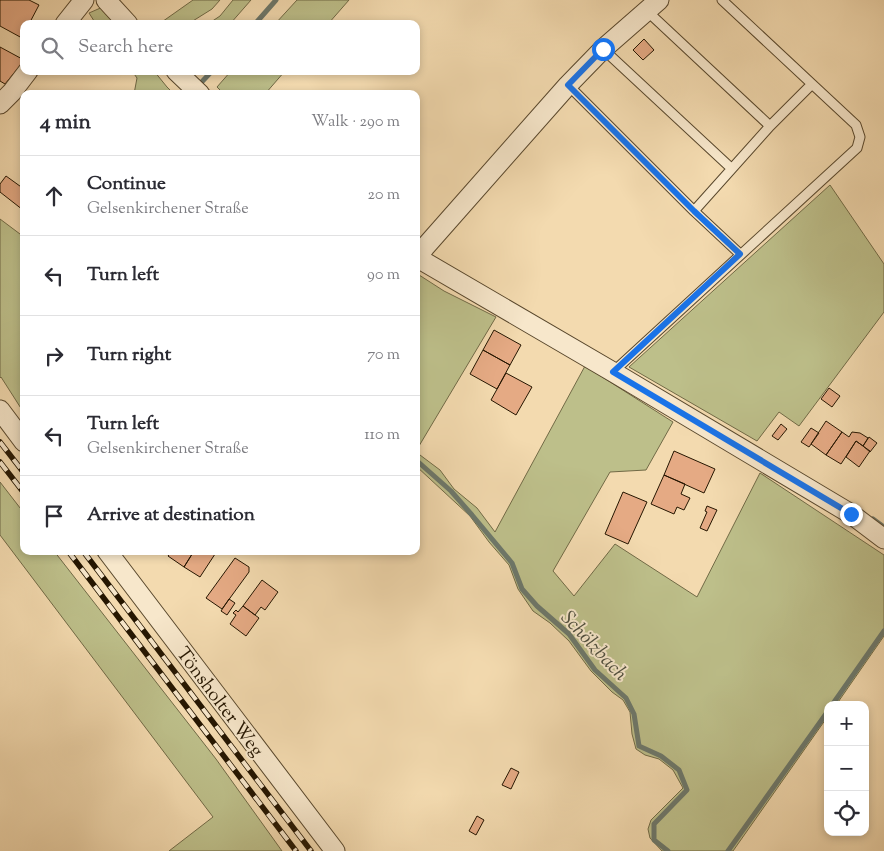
<!DOCTYPE html>
<meta charset="utf-8">
<style>
body{margin:0;font-family:"Sorts Mill Goudy",serif;background:#f7f7f7;color:#2b2b33}
.controls{position:absolute;right:15px;bottom:15px;display:grid;overflow:hidden;border-radius:10px;box-shadow:0 2px 8px #0003}
.controls button{width:45px;height:45px;display:grid;place-items:center;padding:0;border:0;border-bottom:1px solid #e1e1e2;background:#fff;color:#2b2b33;font:25px sans-serif}
.stop{position:absolute;width:15px;height:15px;margin:-11px;border:4px solid #1a73e8;border-radius:50%;background:#fff}
.stop.end{background:#1a73e8;border-color:#fff;box-shadow:0 1px 5px #0008}
.list{margin:0;padding:0;list-style:none}
h2{display:flex;justify-content:space-between;align-items:center;height:65px;margin:0;padding:0 20px;font-size:21px}
h2 small{font-size:16px;font-weight:400;color:#7c7c81}
.list li{display:grid;grid-template-columns:32px 1fr auto;gap:15px;align-items:center;box-sizing:border-box;height:80px;padding:0 20px;border-top:1px solid #e1e1e2}
.list b{display:block;font-size:19px;white-space:nowrap}
.list p{margin:0;font-size:16px;white-space:nowrap;color:#7c7c81}
.list em{font-size:16px;font-style:normal;color:#7c7c81}
.icon{flex:none;width:28px;height:28px;fill:none;stroke:currentColor;stroke-width:2;stroke-linecap:round;stroke-linejoin:round}
.map{position:relative;flex:none;width:884px;height:851px;overflow:hidden}
.search{position:absolute;background:#fff;box-shadow:0 2px 8px #0003;left:20px;top:20px;width:400px;height:55px;display:flex;align-items:center;gap:12px;box-sizing:border-box;padding:0 18px;border-radius:10px;color:#7c7c81;font-size:19px}
.panel{position:absolute;background:#fff;box-shadow:0 2px 8px #0003;left:20px;top:90px;width:400px;height:465px;border-radius:10px}
.map>svg:first-child{display:block}
.green{fill:#bdbf8a;stroke:#716a46}
.lines{fill:none;stroke-linecap:round;stroke-linejoin:round}
.stream{stroke:#6d786b;stroke-width:5}
.building{fill:#e5aa84;stroke:#251601}
.lane-casing{stroke:#58472c;stroke-width:11}
.street-casing{stroke:#58472c;stroke-width:21}
.lane{stroke:#f7e7cb;stroke-width:9}
.street{stroke:#f7e7cb;stroke-width:19}
.rail-casing{stroke:#251601;stroke-width:5.5}
.rail{stroke:#f7e7cb;stroke-width:4;stroke-dasharray:11;stroke-linecap:butt}
.route{stroke:#1a73e8;stroke-width:6}
.labels{text-anchor:middle;stroke-width:4;stroke-linejoin:round;paint-order:stroke}
.street-label{font-size:19px;fill:#251601;stroke:#f7e7cb}
.water-label{font-size:20px;font-style:italic;fill:#4f4f3f;stroke:#f7e7cb}
</style>
<div class="map">
<svg width="884" height="851" viewBox="0 0 884 851">
<rect width="100%" height="100%" fill="#f3daaf"/>
<filter id="stains"><feTurbulence type="fractalNoise" baseFrequency=".004" numOctaves="4"/><feColorMatrix values="0 0 0 0 .2 0 0 0 0 .09 0 0 0 0 .02 0 0 0 .5 -.17"/></filter>
<radialGradient id="worn" r=".72"><stop offset=".6" stop-color="#630" stop-opacity="0"/><stop offset="1" stop-color="#630" stop-opacity=".3"/></radialGradient>
<path class="green" d="M193,0H220L212,9L188,24H159Z
M233,0H251L230,24H208L220,16Z
M297,0H349L328,24H275Z
M105,6L118,24H96L89,13Z
M132,71H154L167,87L174,94H134L137,78Z
M231,71H285L265,94H224L217,87Z
M830,185L884,264V312L799,426L779,412L757,441L629,367Z
M0,219L24,237V413L1,377L0,378Z
M416,273L444,291L496,317L416,451Z
M585,366L673,422L646,470L610,472L553,571L574,596L615,544L697,597L760,473L884,555V636L836,705H828V716L733,851H662L650,838L648,829L651,820L683,788L673,770L659,759L645,755L636,749L632,734L630,712L623,700L612,692L591,671L569,641L550,623L533,611L518,589L509,565L489,542L470,516L416,466V452L440,470L454,489L477,508L495,532Z
M0,482L24,513V551H54L216,759L282,851H169L213,817L0,535Z"/>
<g class="lines">
<path class="stream" d="M255,24L276,0
M197,87L212,71
M416,460L451,491L472,515L512,563L522,589L537,606L569,634L595,670L626,698L634,714L639,746L661,756L679,770L687,790L654,824V840L668,851
M873,519L884,527
M832,705L884,631
M728,851L828,711"/>
</g>
<path class="building" d="M0,0H29L39,5L29,24H24V35L22,38L0,26Z
M644,39L654,50L643,60L633,50Z
M0,47L24,60V61L5,84L0,81Z
M6,176L24,189L23,210L0,192V184Z
M494,330L521,345L510,365L483,350Z
M483,350L510,365L497,389L470,374Z
M506,373L532,387L516,415L491,400Z
M829,388L840,396L832,407L821,399Z
M826,421L842,432L826,455L811,444Z
M781,424L787,429L778,440L772,436Z
M811,428L819,433L809,447L801,442Z
M842,432L849,437L852,432L860,433L868,438L863,446L856,441L841,464L826,455Z
M869,437L877,443L870,452L863,446Z
M856,441L870,451L859,467L846,457Z
M674,451L715,469L704,493L664,475Z
M664,475L685,484L681,494L690,498L684,510L677,507L674,514L651,504Z
M623,492L647,502L628,544L605,534Z
M707,506L717,510L707,531L700,528L707,512L705,511Z
M172,551H194L184,567L168,556Z
M194,551H199L204,554L205,551H217L200,577L184,567Z
M235,558L249,567V572L222,609L206,598Z
M262,580L278,592L265,610L261,607L255,615L243,606Z
M229,599L235,603L227,615L221,611Z
M243,606L259,618L246,636L230,624L236,615L233,613L236,610L238,612Z
M511,768L519,772L511,789L502,785Z
M477,816L484,820L476,835L469,831Z"/>
<g class="lines">
<defs>
<path id="lane" d="M722,0L812,84
M647,11L770,126
M603,49L731,168
M568,85L694,211L770,126L812,84L856,125L860,137L857,148L613,372
M694,211L740,254"/>
<path id="street" d="M106,0L128,24
M65,24L84,0
M176,71L200,94
M0,104L12,92L28,71
M416,257L613,372L851,514L884,539
M417,257L425,247L568,85L603,49L659,0
M0,410L24,442
M107,551L335,851"/>
</defs>
<use href="#lane" class="lane-casing"/>
<use href="#street" class="street-casing"/>
<use href="#lane" class="lane"/>
<use href="#street" class="street"/>
<defs>
<path id="rail" d="M0,442L24,473
M0,462L24,493
M68,551L296,851
M83,551L311,851"/>
</defs>
<use href="#rail" class="rail-casing"/>
<use href="#rail" class="rail"/>
</g>
<g class="lines">
<path class="route" d="M603,49L568,85L694,211L740,254L613,372L851,514"/>
</g>
<g class="labels">
<g class="street-label">
<text transform="translate(221 701) rotate(53)" y="7">Tönsholter Weg</text>
</g>
<g class="water-label">
<text transform="translate(595 645) rotate(47)" y="7">Schölzbach</text>
</g>
</g>
<rect width="100%" height="100%" filter="url(#stains)"/>
<rect width="100%" height="100%" fill="url(#worn)"/>
</svg>
<div class="controls">
<button>+</button>
<button>−</button>
<button><svg class="icon" aria-label="locate" viewBox="0 0 24 24"><circle cx="12" cy="12" r="6"/><path d="M12 2v4M12 18v4M2 12h4M18 12h4"/></svg></button>
</div>
<div class="stop" style="left:603px;top:49px"></div>
<div class="stop end" style="left:851px;top:514px"></div>
<div class="search"><svg class="icon" aria-label="search" viewBox="0 0 24 24"><circle cx="10" cy="10" r="6"/><path d="M15 15l6 6"/></svg>Search here</div>
<section class="panel">
<h2>4 min<small>Walk · 290 m</small></h2>
<ul class="list">
<li><svg class="icon" aria-label="ahead" viewBox="0 0 24 24"><path d="M12 20V5M6 11l6-6 6 6"/></svg><div><b>Continue</b><p>Gelsenkirchener Straße</p></div><em>20 m</em></li>
<li><svg class="icon" aria-label="left" viewBox="0 0 24 24"><path d="M17 20v-9H6M10 6l-5 5 5 5"/></svg><div><b>Turn left</b></div><em>90 m</em></li>
<li><svg class="icon" aria-label="right" viewBox="0 0 24 24"><path d="M7 20v-9h11M14 6l5 5-5 5"/></svg><div><b>Turn right</b></div><em>70 m</em></li>
<li><svg class="icon" aria-label="left" viewBox="0 0 24 24"><path d="M17 20v-9H6M10 6l-5 5 5 5"/></svg><div><b>Turn left</b><p>Gelsenkirchener Straße</p></div><em>110 m</em></li>
<li><svg class="icon" aria-label="arrive" viewBox="0 0 24 24"><path d="M6 21V4h12l-3 4 3 4H6"/></svg><div><b>Arrive at destination</b></div></li>
</ul>
</section>
</div>
